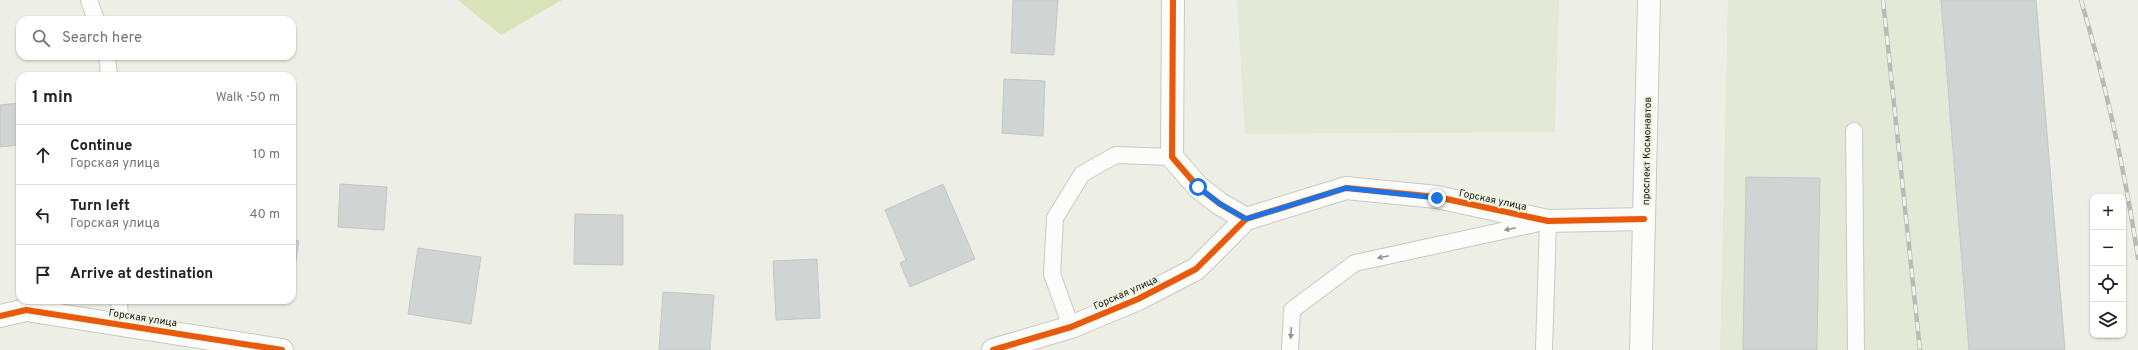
<!DOCTYPE html>
<meta charset="utf-8">
<style>
body{margin:0;font-family:Overpass,sans-serif;background:#f6f6f6;color:#222}
.controls{position:absolute;right:12px;bottom:12px;display:grid;overflow:hidden;border-radius:8px;box-shadow:0 1px 3px #0004}
.controls button{width:36px;height:36px;display:grid;place-items:center;padding:0;border:0;border-bottom:1px solid #e0e0e0;background:#fff;color:#222;font:20px sans-serif}
.stop{position:absolute;width:12px;height:12px;margin:-9px;border:3px solid #1a73e8;border-radius:50%;background:#fff}
.stop.end{background:#1a73e8;border-color:#fff;box-shadow:0 1px 4px #0008}
.list{margin:0;padding:0;list-style:none}
h2{display:flex;justify-content:space-between;align-items:center;height:52px;margin:0;padding:0 16px;font-size:17px}
h2 small{font-size:13px;font-weight:400;color:#767676}
.list li{display:grid;grid-template-columns:26px 1fr auto;gap:12px;align-items:center;box-sizing:border-box;height:60px;padding:0 16px;border-top:1px solid #e0e0e0}
.list b{display:block;font-size:15px;white-space:nowrap}
.list p{margin:0;font-size:13px;white-space:nowrap;color:#767676}
.list em{font-size:13px;font-style:normal;color:#767676}
.icon{flex:none;width:22px;height:22px;fill:none;stroke:currentColor;stroke-width:2;stroke-linecap:round;stroke-linejoin:round}
.map{position:relative;flex:none;width:2138px;height:350px;overflow:hidden}
.search{position:absolute;background:#fff;box-shadow:0 1px 3px #0004;left:16px;top:16px;width:280px;height:44px;display:flex;align-items:center;gap:10px;box-sizing:border-box;padding:0 14px;border-radius:12px;color:#767676;font-size:15px}
.panel{position:absolute;background:#fff;box-shadow:0 1px 3px #0004;left:16px;top:72px;width:280px;height:232px;border-radius:12px}
.map>svg:first-child{display:block}
.built{fill:#e4e8d6}
.green{fill:#d9e2b8}
.building{fill:#d0d4d2;stroke:#c4c7c6}
.lines{fill:none;stroke-linecap:round;stroke-linejoin:round}
.service-casing{stroke:#c8cac2;stroke-width:18}
.minor-casing{stroke:#c8cac2;stroke-width:24}
.secondary-casing{stroke:#c8cac2;stroke-width:24}
.service{stroke:#fcfdfb;stroke-width:16}
.minor{stroke:#fcfdfb;stroke-width:22}
.secondary{stroke:#fcfdfb;stroke-width:22}
.rail-casing{stroke:#babbb8;stroke-width:4.5}
.rail{stroke:#eff3e2;stroke-width:3;stroke-dasharray:9;stroke-linecap:butt}
.cycleway-casing{stroke:#eff3e2;stroke-width:8}
.cycleway{stroke:#e8590c;stroke-width:6}
.oneway{fill:#949692}
.route{stroke:#1a73e8;stroke-width:5}
.labels{text-anchor:middle;stroke-width:4;stroke-linejoin:round;paint-order:stroke}
.street-label{font-size:10px;fill:#161812;stroke:#eff3e2}
</style>
<div class="map">
<svg width="2138" height="350" viewBox="0 0 2138 350">
<rect width="100%" height="100%" fill="#edefe6"/>
<path class="built" d="M1237,0H1559L1555,132L1245,134Z
M1728,0H2036L2065,350H1720Z"/>
<path class="green" d="M458,0H562L501,35Z"/>
<path class="building" d="M1013,0H1058L1054,55L1011,53Z
M1941,0H2036L2065,350H1969Z
M1004,79L1045,81L1043,136L1002,133Z
M20,103V145L0,147V105Z
M1746,177L1820,178L1817,350H1743Z
M340,184L387,187L384,230L338,227Z
M943,184L975,259L910,287L900,263L906,260L885,210Z
M575,214L623,215V265L574,264Z
M292,240L299,241L292,286Z
M418,248L481,257L471,324L408,314Z
M817,259L820,318L776,320L773,261Z
M663,292L714,295L710,350H659Z"/>
<g class="lines">
<defs>
<path id="service" d="M89,0L96,20
M107,56L109,76
M1854,131L1856,350
M119,300L120,323
M1071,327L1052,274L1055,218L1082,174L1116,155L1172,157
M1290,350L1292,310L1355,263L1548,221L1544,350"/>
<path id="minor" d="M1173,0L1172,157L1198,187L1220,204L1246,219
M0,316L26,310L282,350
M993,350L1071,327L1138,299L1196,269L1246,219L1346,188L1437,197L1548,221L1644,219"/>
<path id="secondary" d="M1641,350L1649,0"/>
</defs>
<use href="#service" class="service-casing"/>
<use href="#minor" class="minor-casing"/>
<use href="#secondary" class="secondary-casing"/>
<use href="#service" class="service"/>
<use href="#minor" class="minor"/>
<use href="#secondary" class="secondary"/>
<defs>
<path id="rail" d="M1883,0L1920,350
M2081,0C2106,85 2125,171 2138,258"/>
</defs>
<use href="#rail" class="rail-casing"/>
<use href="#rail" class="rail"/>
<defs>
<path id="cycleway" d="M1173,0L1172,157L1198,187L1220,204L1246,219
M0,316L26,310L282,350
M993,350L1071,327L1138,299L1196,269L1246,219L1346,188L1437,197L1548,221L1644,219"/>
</defs>
<use href="#cycleway" class="cycleway-casing"/>
<use href="#cycleway" class="cycleway"/>
</g>
<defs><path id="oneway-solid" d="M-6-.8H1V-3.2L6.5 0L1 3.2V.8H-6Z"/></defs>
<g class="oneway">
<use href="#oneway-solid" transform="translate(1510 229) rotate(168)"/>
<use href="#oneway-solid" transform="translate(1383 257) rotate(168)"/>
<use href="#oneway-solid" transform="translate(1291 333) rotate(93)"/>
</g>
<g class="lines">
<path class="route" d="M1198,187L1220,204L1246,219L1346,188L1437,198"/>
</g>
<g class="labels">
<g class="street-label">
<text transform="translate(1646 151) rotate(-89)" y="4">проспект Космонавтов</text>
<text transform="translate(1493 199) rotate(12)" y="4">Горская улица</text>
<text transform="translate(1125 292) rotate(-24)" y="4">Горская улица</text>
<text transform="translate(143 317) rotate(9)" y="4">Горская улица</text>
</g>
</g>
</svg>
<div class="controls">
<button>+</button>
<button>−</button>
<button><svg class="icon" aria-label="locate" viewBox="0 0 24 24"><circle cx="12" cy="12" r="6"/><path d="M12 2v4M12 18v4M2 12h4M18 12h4"/></svg></button>
<button><svg class="icon" aria-label="layers" viewBox="0 0 24 24"><path d="M12 4l9 5-9 5-9-5zM3 14l9 5 9-5"/></svg></button>
</div>
<div class="stop" style="left:1198px;top:187px"></div>
<div class="stop end" style="left:1437px;top:198px"></div>
<div class="search"><svg class="icon" aria-label="search" viewBox="0 0 24 24"><circle cx="10" cy="10" r="6"/><path d="M15 15l6 6"/></svg>Search here</div>
<section class="panel">
<h2>1 min<small>Walk · 50 m</small></h2>
<ul class="list">
<li><svg class="icon" aria-label="ahead" viewBox="0 0 24 24"><path d="M12 20V5M6 11l6-6 6 6"/></svg><div><b>Continue</b><p>Горская улица</p></div><em>10 m</em></li>
<li><svg class="icon" aria-label="left" viewBox="0 0 24 24"><path d="M17 20v-9H6M10 6l-5 5 5 5"/></svg><div><b>Turn left</b><p>Горская улица</p></div><em>40 m</em></li>
<li><svg class="icon" aria-label="arrive" viewBox="0 0 24 24"><path d="M6 21V4h12l-3 4 3 4H6"/></svg><div><b>Arrive at destination</b></div></li>
</ul>
</section>
</div>
